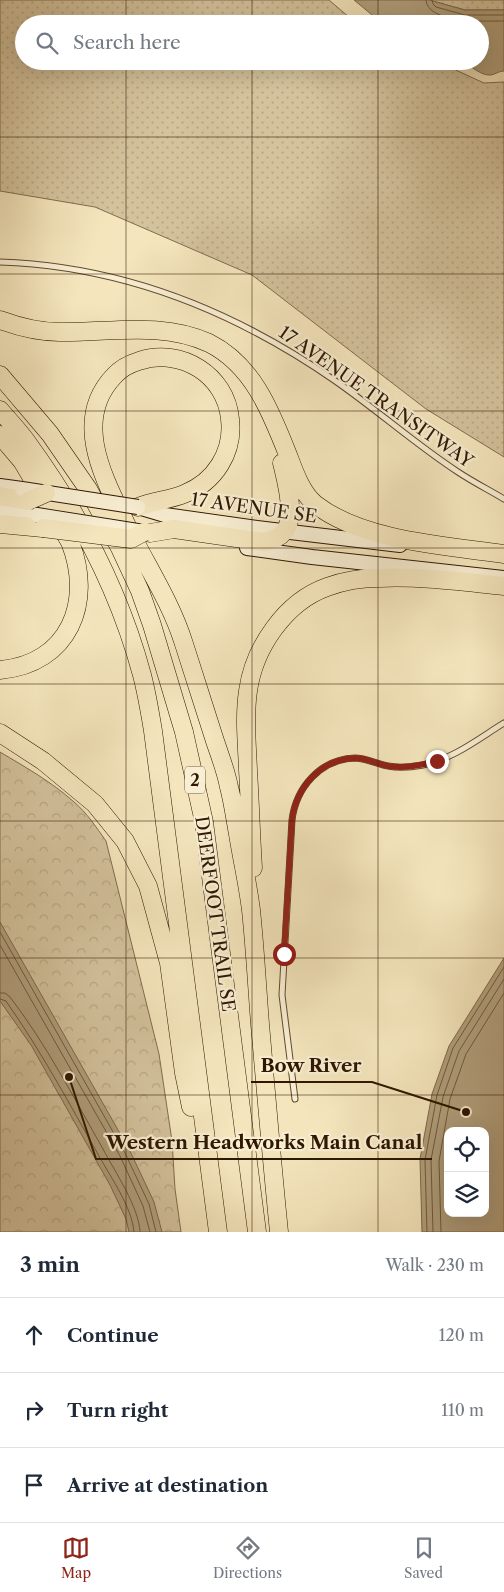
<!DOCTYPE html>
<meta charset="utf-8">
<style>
body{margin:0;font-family:"Libre Caslon Text",serif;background:#f6f6f7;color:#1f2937}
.controls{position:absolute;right:15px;bottom:15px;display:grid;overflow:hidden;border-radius:10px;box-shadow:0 5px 20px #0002}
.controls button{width:45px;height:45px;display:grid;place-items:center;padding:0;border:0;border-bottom:1px solid #e0e1e3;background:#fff;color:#1f2937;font:25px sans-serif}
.stop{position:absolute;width:15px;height:15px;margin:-11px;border:4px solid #8f2418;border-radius:50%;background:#fff}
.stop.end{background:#8f2418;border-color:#fff;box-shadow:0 1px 5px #0008}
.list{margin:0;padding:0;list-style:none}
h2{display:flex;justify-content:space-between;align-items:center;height:65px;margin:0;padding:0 20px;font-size:21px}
h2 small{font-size:16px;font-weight:400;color:#747a83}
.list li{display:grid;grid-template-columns:32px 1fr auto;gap:15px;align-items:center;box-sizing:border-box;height:75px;padding:0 20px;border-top:1px solid #e0e1e3}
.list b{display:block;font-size:19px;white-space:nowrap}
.list em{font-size:16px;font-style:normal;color:#747a83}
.icon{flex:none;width:28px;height:28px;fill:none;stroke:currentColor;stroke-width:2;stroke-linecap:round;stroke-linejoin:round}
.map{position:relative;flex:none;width:504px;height:1232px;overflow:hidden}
.search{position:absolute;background:#fff;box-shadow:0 5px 20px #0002;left:15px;right:15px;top:15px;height:55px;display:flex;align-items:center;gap:12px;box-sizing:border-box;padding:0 18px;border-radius:28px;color:#747a83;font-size:19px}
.sheet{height:290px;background:#fff}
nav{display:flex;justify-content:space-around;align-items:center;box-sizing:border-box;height:70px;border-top:1px solid #e0e1e3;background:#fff;font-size:14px;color:#747a83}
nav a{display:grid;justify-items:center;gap:2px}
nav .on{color:#8f2418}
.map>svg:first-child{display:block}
.grass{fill:url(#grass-dots);stroke:#816c4e}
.park{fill:url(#park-crowns);stroke:#816c4e}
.water{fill:#b19f7c;stroke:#7d694a;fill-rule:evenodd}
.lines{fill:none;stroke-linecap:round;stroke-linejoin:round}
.shore{stroke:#705b3e;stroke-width:1}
.lane-casing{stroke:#604a2f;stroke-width:7}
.secondary-casing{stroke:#2f1700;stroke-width:16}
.highway-casing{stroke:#2f1700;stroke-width:19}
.lane{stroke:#f8eed3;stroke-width:5}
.secondary{stroke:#f8eed3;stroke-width:14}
.highway{stroke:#f4e5bc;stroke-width:18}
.secondary-bridge-casing{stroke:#2f1700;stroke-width:16;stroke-linecap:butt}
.highway-bridge-casing{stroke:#2f1700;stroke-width:19;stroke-linecap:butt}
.secondary-bridge{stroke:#f8eed3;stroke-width:14}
.highway-bridge{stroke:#f4e5bc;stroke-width:18}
.route{stroke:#8f2418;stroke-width:6}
.grid{fill:none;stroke:#2f1700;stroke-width:1;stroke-opacity:0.55}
.labels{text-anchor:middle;stroke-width:4.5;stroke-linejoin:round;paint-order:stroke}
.shield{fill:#f8eed3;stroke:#6b583f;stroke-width:1}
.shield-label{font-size:16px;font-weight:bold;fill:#2f1700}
.street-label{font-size:18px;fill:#2f1700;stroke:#f8eed3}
.leader{fill:none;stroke:#2f1700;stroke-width:2}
.callout-dot{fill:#2f1700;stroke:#f8eed3;stroke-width:2}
.callout-label{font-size:19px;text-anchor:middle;font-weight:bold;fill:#2f1700;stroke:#f8eed3;stroke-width:4.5;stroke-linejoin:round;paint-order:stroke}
</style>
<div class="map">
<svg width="504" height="1232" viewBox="0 0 504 1232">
<defs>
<pattern id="grass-dots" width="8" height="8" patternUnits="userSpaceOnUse" patternTransform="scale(1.25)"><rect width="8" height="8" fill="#d3c29c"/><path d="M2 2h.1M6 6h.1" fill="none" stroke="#b5a685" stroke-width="1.8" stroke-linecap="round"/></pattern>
<pattern id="park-crowns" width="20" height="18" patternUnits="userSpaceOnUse" patternTransform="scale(1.25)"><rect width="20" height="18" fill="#d3c29c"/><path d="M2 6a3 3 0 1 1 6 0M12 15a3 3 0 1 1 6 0" fill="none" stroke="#b5a685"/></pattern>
</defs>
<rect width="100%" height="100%" fill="#f4e5bc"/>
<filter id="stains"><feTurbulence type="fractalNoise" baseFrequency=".004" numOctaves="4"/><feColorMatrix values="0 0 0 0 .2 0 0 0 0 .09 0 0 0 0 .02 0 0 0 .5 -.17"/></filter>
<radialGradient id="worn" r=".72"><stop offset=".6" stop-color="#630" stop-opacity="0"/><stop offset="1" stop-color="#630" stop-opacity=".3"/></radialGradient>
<path class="grass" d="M0,0H329L357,24H24V61H436L484,83L504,82V457L426,409L252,275L95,207L0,191Z
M429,0H504V10H465Z"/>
<path class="park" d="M0,752C25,767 52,782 74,802C87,813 96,827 106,841L159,1054L172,1141L175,1189L181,1232H0Z"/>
<path class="water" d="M354,0H429L465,10H504V71C499,71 496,74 491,75C482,76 471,67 464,61H480V24H383Z
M0,922L130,1151L154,1202L162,1232H129L126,1219L110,1185L31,1045L0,1001Z
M504,958V1232H422L420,1159L432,1094L449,1046ZM448,1131H485V1213H448Z"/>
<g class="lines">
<path class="shore" d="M426,0C427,24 486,21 504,21
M432,0L433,4L436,7L465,15H504
M0,932L125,1153L149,1204L156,1232
M0,945L120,1156L143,1206L150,1232
M0,993H5L10,997C46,1044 74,1098 103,1149C115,1172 139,1207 140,1232
M0,999L6,1001C41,1051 69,1103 99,1156C111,1178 132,1207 134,1232
M427,1232L425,1160L437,1095L453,1048L504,967
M433,1232L431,1160L443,1097L459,1051L504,979
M441,1232L439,1161L450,1099L466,1054L504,993"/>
<defs>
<path id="lane" d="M0,262C123,266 234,311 334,380C376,409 415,444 458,472C473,482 489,490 504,499
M295,1099L282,995L292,820C296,788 320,759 355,758C366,758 377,764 388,766C399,768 412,767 423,765C453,759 478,739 504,723"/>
<path id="secondary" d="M0,486L22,489
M138,507L165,515L265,529L400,545
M0,510L37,515
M247,548L312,557L504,578"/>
<path id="highway" d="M0,320C19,327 39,332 59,332C109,333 161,321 209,343C253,365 271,412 288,455C294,471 301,492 315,504C362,541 447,546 504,554
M0,375L50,434L88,489L120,548L140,591L152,625L184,732L204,822L257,1232
M0,410C10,422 21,433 29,445C79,514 120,593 142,675C147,694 150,713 153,731L218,1232
M0,435L22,461L70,542C94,602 69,664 0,670
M0,496L28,501
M138,507C153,501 169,500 184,494C215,482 234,452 230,419C226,375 181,347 139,361C129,364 121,368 114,376C71,421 105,480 127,526C146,565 171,602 184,644C194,676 205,709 215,741C220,756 226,771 229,787C233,802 235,818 238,834C242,859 248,885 251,910C255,948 257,986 260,1024C266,1093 272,1163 279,1232
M0,524L43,528
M150,533L174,529L263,542C270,541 279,538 284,532C297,518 286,480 282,463
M0,733L43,761L95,804L125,841L148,886L169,963L184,1073L191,1107
M253,868C251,836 250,803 248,770C247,744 244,717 248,691C254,648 285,602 327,587C343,581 362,578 379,578C421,576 463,582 504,586"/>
</defs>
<use href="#lane" class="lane-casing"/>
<use href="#secondary" class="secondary-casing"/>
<use href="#highway" class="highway-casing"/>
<use href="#lane" class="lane"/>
<use href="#secondary" class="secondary"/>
<use href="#highway" class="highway"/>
<defs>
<path id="secondary-bridge" d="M22,489L138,507
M37,515L144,532"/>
<path id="highway-bridge" d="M28,501L46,493
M43,528L131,539L144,532"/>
</defs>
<use href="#secondary-bridge" class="secondary-bridge-casing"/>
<use href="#highway-bridge" class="highway-bridge-casing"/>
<use href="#secondary-bridge" class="secondary-bridge"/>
<use href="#highway-bridge" class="highway-bridge"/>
</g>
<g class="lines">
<path class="route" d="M284,954L292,820C296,788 320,759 355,758C366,758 377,764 388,766C404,769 422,765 437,761"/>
</g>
<path class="grid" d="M126,0V24M252,0V24M378,0V24M126,61V1232M252,61V1232M378,61V1232M0,137H504M0,274H504M0,411H504M0,548H504M0,684H504M0,821H504M0,958H504M0,1095H504"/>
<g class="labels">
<rect class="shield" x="185" y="766.5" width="20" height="27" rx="4"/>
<g class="shield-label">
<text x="195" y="786">2</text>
</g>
<g class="street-label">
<text transform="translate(376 397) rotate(35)" y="6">17 AVENUE TRANSITWAY</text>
<text transform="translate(254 508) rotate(8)" y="6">17 AVENUE SE</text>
<text transform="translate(215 914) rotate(82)" y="6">DEERFOOT TRAIL SE</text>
</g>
</g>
<path class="leader" d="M466 1112L372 1082H251M69 1077L96 1159H432"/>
<g class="callout-dot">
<circle cx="466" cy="1112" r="5"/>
<circle cx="69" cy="1077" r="5"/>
</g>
<g class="callout-label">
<text x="311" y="1072">Bow River</text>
<text x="264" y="1149">Western Headworks Main Canal</text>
</g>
<rect width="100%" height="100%" filter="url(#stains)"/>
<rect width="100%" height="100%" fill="url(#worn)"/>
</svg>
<div class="controls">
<button><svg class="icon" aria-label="locate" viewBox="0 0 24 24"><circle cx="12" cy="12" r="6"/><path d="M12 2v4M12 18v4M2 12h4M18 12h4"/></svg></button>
<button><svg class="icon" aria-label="layers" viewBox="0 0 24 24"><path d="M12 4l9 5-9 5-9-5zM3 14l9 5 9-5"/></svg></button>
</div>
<div class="stop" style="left:284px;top:954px"></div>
<div class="stop end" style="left:437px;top:761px"></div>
<div class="search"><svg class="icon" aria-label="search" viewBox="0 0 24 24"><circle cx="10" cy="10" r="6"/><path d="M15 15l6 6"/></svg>Search here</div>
</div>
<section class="sheet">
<h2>3 min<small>Walk · 230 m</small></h2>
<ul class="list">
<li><svg class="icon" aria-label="ahead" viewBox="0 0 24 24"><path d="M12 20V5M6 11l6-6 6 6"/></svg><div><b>Continue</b></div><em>120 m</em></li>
<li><svg class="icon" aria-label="right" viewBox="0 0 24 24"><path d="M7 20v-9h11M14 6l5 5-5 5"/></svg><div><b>Turn right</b></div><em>110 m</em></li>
<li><svg class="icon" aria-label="arrive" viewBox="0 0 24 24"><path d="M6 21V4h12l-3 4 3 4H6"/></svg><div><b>Arrive at destination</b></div></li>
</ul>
</section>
<nav>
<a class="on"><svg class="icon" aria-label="map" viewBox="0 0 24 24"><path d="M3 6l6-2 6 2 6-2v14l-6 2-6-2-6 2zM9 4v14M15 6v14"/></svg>Map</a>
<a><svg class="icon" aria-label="directions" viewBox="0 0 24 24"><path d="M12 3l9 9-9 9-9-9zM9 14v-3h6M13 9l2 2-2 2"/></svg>Directions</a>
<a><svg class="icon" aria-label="saved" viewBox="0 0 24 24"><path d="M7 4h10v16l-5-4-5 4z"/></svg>Saved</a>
</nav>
